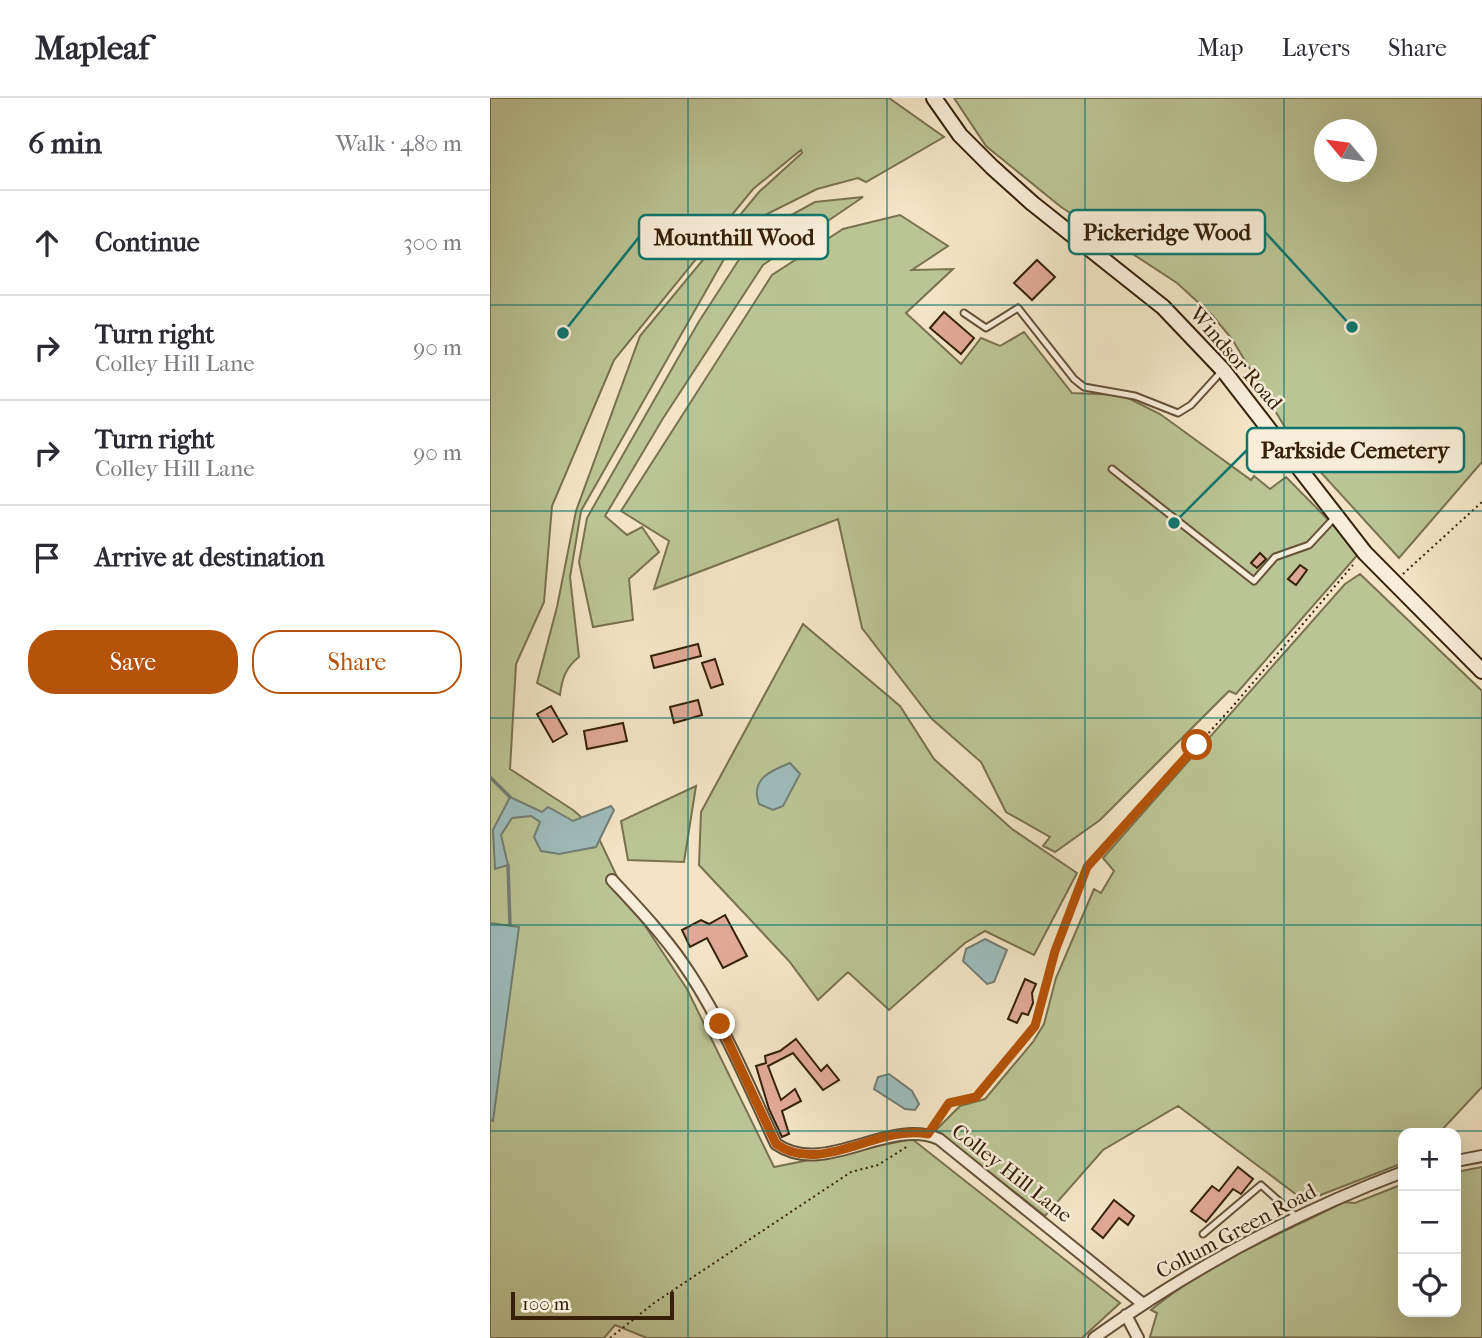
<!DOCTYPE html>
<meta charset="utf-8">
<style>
body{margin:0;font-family:"IM FELL French Canon",serif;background:#f7f7f7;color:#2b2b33}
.controls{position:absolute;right:21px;bottom:21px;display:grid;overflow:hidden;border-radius:14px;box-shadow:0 7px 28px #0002}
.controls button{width:63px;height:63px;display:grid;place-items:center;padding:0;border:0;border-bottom:2px solid #e1e1e2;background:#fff;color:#2b2b33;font:35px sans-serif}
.compass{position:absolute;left:824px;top:21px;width:63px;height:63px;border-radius:50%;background:#fff;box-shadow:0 7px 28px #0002;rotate:299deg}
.scale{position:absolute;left:21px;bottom:18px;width:163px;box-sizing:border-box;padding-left:7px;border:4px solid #362108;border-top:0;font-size:19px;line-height:24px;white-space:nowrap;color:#362108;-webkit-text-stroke:5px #f7edd9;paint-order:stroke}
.stop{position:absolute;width:21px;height:21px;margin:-16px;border:5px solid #b45309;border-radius:50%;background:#fff}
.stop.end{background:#b45309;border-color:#fff;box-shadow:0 2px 7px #0008}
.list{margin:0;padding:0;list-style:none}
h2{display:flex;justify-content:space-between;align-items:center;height:91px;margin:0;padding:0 28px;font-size:30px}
h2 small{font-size:23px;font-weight:400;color:#7c7c81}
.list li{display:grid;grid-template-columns:46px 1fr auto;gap:21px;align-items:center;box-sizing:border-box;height:105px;padding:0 28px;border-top:2px solid #e1e1e2}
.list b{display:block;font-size:26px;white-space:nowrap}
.list p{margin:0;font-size:23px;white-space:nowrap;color:#7c7c81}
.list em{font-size:23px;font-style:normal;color:#7c7c81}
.actions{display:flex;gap:14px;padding:21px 28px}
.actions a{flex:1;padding:16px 0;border:2px solid #b45309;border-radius:28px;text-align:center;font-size:24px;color:#b45309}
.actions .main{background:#b45309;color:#fff}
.icon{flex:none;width:38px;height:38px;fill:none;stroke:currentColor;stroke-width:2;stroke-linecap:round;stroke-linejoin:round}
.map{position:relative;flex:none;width:992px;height:1240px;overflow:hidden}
header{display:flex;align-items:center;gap:42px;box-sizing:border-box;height:98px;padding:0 35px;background:#fff;border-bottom:2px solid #e1e1e2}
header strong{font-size:33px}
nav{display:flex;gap:38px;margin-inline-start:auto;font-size:24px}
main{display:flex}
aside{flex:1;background:#fff}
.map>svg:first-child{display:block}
.green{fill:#bbc494;stroke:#78724e;stroke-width:2;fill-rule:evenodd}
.water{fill:#9ebcbc;stroke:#747e74;stroke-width:2}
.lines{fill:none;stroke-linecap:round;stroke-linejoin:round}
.stream{stroke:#747e74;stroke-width:3.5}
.building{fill:#e0a995;stroke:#362108;stroke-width:2}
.service-casing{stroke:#655237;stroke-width:9}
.minor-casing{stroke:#655237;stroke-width:14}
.secondary-casing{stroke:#362108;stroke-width:18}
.path{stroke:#362108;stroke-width:2;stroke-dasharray:2 3.5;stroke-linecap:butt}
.service{stroke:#f7edd9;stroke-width:5}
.minor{stroke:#f7edd9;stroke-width:10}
.secondary{stroke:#f7edd9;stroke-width:14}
.route{stroke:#b45309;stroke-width:9}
.grid{fill:none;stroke:#0f766e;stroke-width:2;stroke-opacity:0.55}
.labels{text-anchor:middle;stroke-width:5;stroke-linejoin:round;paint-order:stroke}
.street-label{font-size:21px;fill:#362108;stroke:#f7edd9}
.leader{fill:none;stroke:#0f766e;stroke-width:2.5}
.callout-dot{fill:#0f766e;stroke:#f7edd9;stroke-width:2.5}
.callout{fill:#f7edd9;stroke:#0f766e;stroke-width:2.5}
.callout-label{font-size:23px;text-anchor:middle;font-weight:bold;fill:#362108}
</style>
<header>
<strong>Mapleaf</strong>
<nav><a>Map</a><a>Layers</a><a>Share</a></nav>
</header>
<main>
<aside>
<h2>6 min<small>Walk · 480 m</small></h2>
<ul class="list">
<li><svg class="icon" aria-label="ahead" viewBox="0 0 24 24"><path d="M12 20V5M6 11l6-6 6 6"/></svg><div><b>Continue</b></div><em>300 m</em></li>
<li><svg class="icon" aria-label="right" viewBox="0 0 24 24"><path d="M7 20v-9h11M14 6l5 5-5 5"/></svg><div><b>Turn right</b><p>Colley Hill Lane</p></div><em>90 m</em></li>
<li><svg class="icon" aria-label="right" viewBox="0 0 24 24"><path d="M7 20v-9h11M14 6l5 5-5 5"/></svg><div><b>Turn right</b><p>Colley Hill Lane</p></div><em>90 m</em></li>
<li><svg class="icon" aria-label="arrive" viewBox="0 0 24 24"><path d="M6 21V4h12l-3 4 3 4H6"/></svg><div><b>Arrive at destination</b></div></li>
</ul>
<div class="actions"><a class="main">Save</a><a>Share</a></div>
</aside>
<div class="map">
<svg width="992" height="1240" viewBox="0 0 992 1240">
<rect width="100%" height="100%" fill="#f2e4c4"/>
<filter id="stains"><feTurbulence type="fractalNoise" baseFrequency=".00286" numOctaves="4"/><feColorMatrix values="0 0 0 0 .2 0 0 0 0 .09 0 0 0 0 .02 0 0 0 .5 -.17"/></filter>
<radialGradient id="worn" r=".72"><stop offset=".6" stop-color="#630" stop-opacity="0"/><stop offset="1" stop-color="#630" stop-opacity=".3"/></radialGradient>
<path class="green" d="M0,0H399L454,39L376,84L368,80L327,91L275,117L238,154L91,413L80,479L89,559C76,569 72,580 70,597L47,585L67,509L86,413L150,238L269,94L312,55L311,52L263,91L124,262L62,408L54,504L26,566L20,671L83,712L104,730L138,802L197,891L284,1069L422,1041L630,1205L592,1240H157L125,1227L114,1240H0Z
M464,0H992V364L909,460L805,346L742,241L722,217L687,185L571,109L496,48ZM834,32H876V74H834Z
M373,99L273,167L172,322L115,418L137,437L152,429L169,454L139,481L143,522L103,529L89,464L97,420L208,225L248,163L279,129L325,104Z
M410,117L458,148L422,172L463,171L416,215L471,266L491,240L510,248L534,234L582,295L632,297L670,316L761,382L764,378L780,391L796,379L870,454L746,596L739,593L610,722L565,754L553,748L560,739L516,714L491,664L442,621L372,530L348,421L164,491L179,443L131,413L282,177L353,131Z
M870,476L992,593V989L949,1035H913V1065L815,1103L688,1008L613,1052L555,1118L446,1032L470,1008L495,1001L543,944L554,926L566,880L604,791L611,795L624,773L613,760L855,486Z
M313,526L410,608L444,661L522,731L587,775L544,857L495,833L475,845L399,912L358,874L328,902L299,863L209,767L211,714Z
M206,688L194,764L138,762L131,723Z
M992,1069V1240L660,1239L667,1215L661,1212C717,1165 789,1137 854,1104L865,1105L913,1086V1214H966V1074Z"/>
<path class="water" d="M300,665L310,676L293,708L283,712L269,706C260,681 280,673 300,665Z
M20,699L52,714L58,709L83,723L121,708L124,712L106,749L69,756L51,753L44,739L50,724L41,718L22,720L11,737L18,767L5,771L3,732Z
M0,825L29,829L3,1023L0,1022Z
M495,841L517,852L504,884L497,886L473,863L476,851Z
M399,976L422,993L429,1006L425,1012L415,1011L384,991L388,979Z"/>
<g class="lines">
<path class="stream" d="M0,679L20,699
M18,767L20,827"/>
</g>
<path class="building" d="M547,162L565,179L542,202L524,185Z
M454,214L484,240L471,256L440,230Z
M770,455L776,461L767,470L761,465Z
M810,467L817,472L806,487L798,481Z
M208,546L211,558L164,570L161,558Z
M225,561L233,586L221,590L212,565Z
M208,602L212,617L184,625L180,609Z
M61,608L77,636L63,644L47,616Z
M133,625L137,643L97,651L94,633Z
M235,817L257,858L233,870L217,840L200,849L192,832L211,822L219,826Z
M535,881L546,886L542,895L543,905L538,917L532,915L527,925L518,921Z
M306,941L331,973L337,967L349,982L333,992L303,955L278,968L291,1002L305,991L311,1003L292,1013L299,1036L292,1039L279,1011L266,968L276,965L275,958L290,953Z
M748,1069L763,1081L751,1096L743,1091L716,1124L701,1113L722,1088L729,1093Z
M624,1102L644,1118L638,1127L629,1120L613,1140L602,1131Z"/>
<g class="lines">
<defs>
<path id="service" d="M474,215L496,230L528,210L584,281L594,289L645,298L688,315L701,307L731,274
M622,371L764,483L785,459L819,447L846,418
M713,1136L771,1087L808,1120"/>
<path id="minor" d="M122,782C146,808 171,834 192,864C231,920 257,984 286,1046C335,1080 397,1019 449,1041L653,1206
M966,1063L992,1058
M636,1217L648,1240
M604,1240C699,1172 804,1115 913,1074"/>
<path id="secondary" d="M444,0L470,37L502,69L542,105L673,209L733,272L875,455L992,573"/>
</defs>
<use href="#service" class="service-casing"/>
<use href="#minor" class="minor-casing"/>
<use href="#secondary" class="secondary-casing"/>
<path class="path" d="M913,476L992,404
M444,1027L459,1005L486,999L545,928L565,853L597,769L744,607L863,467
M120,1240L164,1205L361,1074L388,1067L418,1048"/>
<use href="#service" class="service"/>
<use href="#minor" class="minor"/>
<use href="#secondary" class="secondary"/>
</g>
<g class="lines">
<path class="route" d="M230,926L286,1046C332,1078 388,1026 438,1036L459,1005L486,999L545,928L565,853L597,769L707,647"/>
</g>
<path class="grid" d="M198,0V1240M397,0V1240M595,0V1240M794,0V1240M0,207H992M0,413H992M0,620H992M0,827H992M0,1033H992"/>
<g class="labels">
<g class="street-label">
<text transform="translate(746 260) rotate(49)" y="7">Windsor Road</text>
<text transform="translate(522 1075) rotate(38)" y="7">Colley Hill Lane</text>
<text transform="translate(746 1133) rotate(-28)" y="7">Collum Green Road</text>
</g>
</g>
<path class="leader" d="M862 229L775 134M73 235L149 139M684 425L757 352"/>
<g class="callout-dot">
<circle cx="862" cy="229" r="7"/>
<circle cx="73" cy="235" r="7"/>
<circle cx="684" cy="425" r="7"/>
</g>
<g class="callout">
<rect x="579" y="112" width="196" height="44" rx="7"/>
<rect x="149" y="117" width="189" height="44" rx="7"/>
<rect x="757" y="330" width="217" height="44" rx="7"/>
</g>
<g class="callout-label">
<text x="677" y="142">Pickeridge Wood</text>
<text x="244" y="147">Mounthill Wood</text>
<text x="865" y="360">Parkside Cemetery</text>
</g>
<rect width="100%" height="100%" filter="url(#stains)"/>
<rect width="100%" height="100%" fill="url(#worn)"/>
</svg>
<div class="controls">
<button>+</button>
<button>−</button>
<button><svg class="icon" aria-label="locate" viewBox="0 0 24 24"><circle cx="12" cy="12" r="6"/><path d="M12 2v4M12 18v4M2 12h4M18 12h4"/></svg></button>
</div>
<svg class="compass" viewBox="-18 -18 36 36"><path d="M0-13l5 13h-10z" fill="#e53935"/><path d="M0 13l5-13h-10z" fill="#7c7c81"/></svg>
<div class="scale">100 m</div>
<div class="stop" style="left:707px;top:647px"></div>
<div class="stop end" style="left:230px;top:926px"></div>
</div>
</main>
